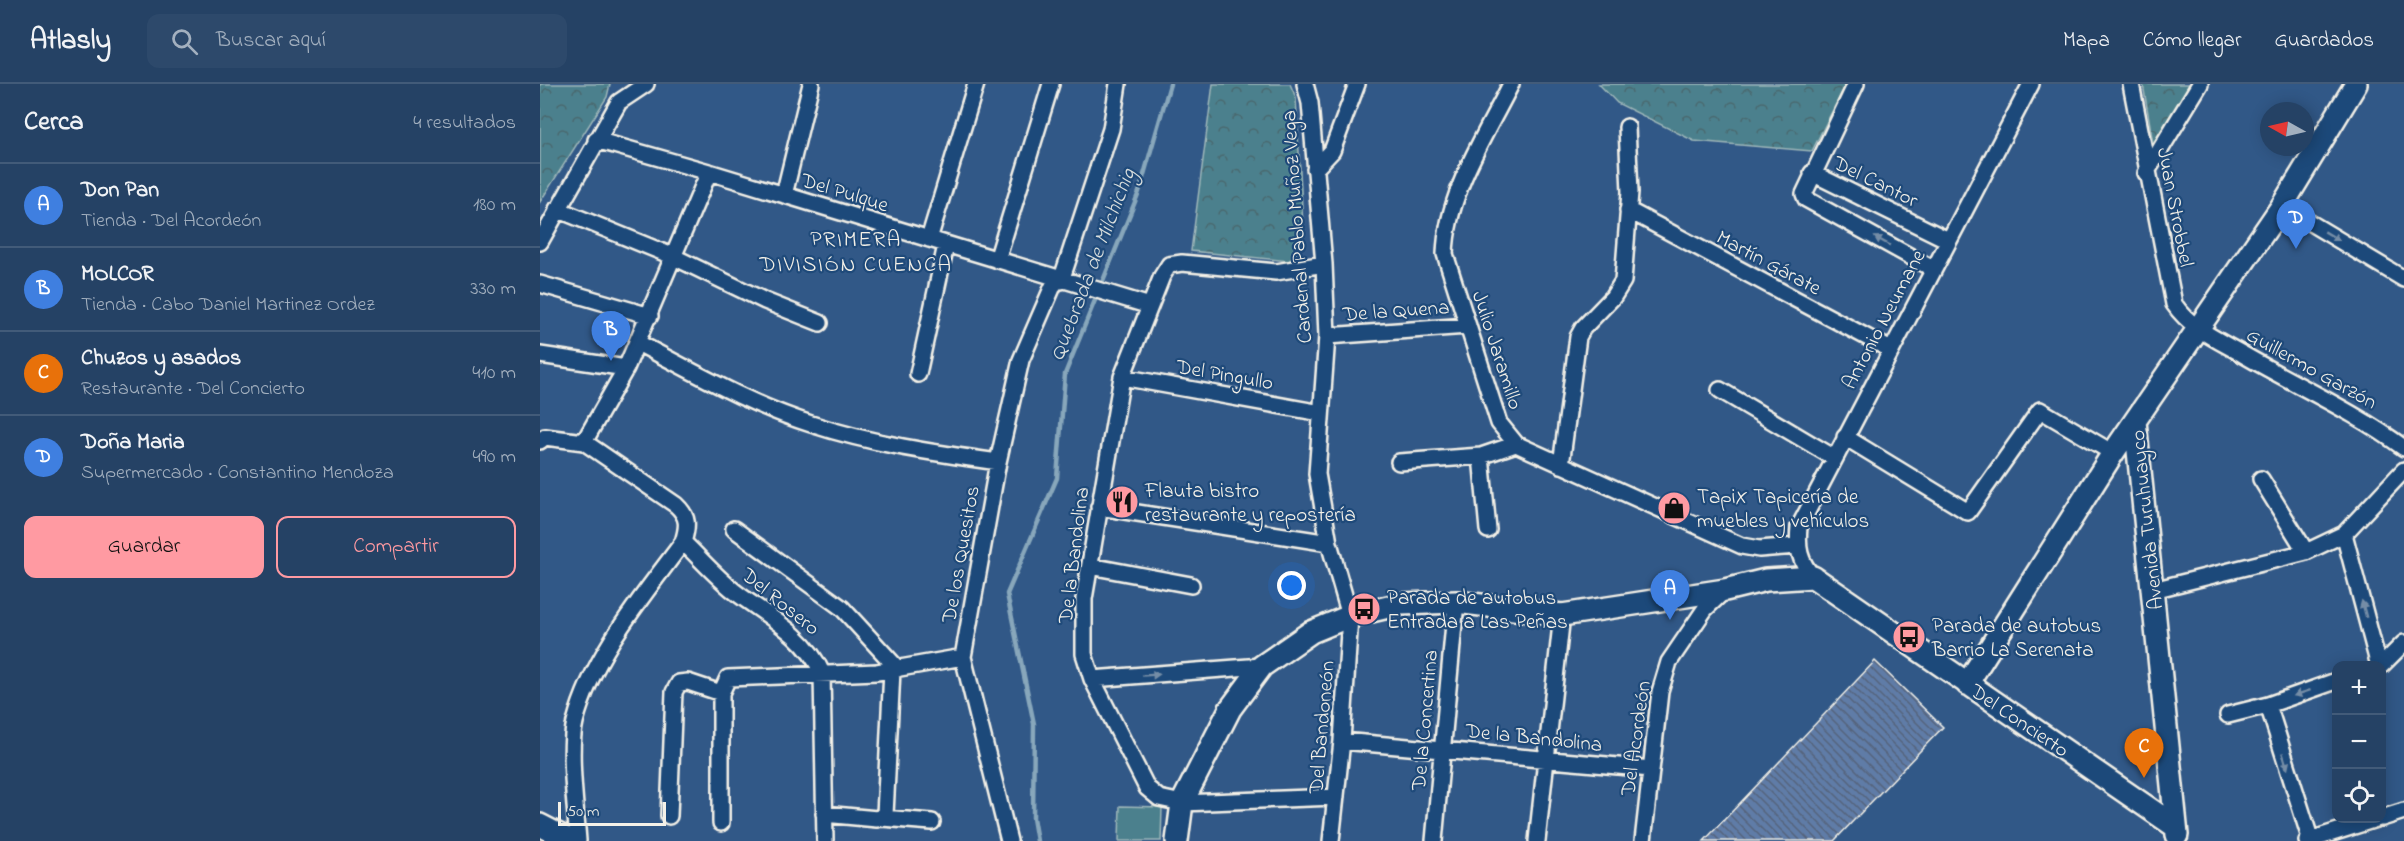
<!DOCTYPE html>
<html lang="es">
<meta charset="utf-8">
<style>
body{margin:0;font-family:"Indie Flower",sans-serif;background:#2d496b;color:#f1f3f6}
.controls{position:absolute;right:18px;bottom:18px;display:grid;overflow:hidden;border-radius:12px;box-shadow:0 3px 15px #0003}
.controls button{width:54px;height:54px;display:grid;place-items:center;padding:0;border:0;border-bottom:2px solid #425b79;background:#254265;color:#f1f3f6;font:30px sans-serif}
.compass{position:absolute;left:1720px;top:18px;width:54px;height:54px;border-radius:50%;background:#254265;box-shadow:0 3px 15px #0003;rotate:278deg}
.scale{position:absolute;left:18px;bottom:15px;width:108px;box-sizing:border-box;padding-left:6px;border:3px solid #f4f1e8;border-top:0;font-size:16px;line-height:21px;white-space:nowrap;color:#f4f1e8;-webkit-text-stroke:4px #1f4a7a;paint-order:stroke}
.you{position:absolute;left:752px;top:502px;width:21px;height:21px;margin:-15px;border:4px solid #fff;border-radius:50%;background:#1a73e8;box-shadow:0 0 0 9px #1a73e833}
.badge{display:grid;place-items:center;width:39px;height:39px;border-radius:50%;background:#ff9aa2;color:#fff;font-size:20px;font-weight:700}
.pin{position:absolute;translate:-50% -50px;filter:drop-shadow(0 2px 3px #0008)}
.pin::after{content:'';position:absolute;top:32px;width:21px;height:18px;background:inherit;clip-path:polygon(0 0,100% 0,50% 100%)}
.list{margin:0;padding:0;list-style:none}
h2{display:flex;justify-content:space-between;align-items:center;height:78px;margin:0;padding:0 24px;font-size:26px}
h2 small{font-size:20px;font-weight:400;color:#a3b0bf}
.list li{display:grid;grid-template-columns:39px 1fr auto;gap:18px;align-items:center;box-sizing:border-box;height:84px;padding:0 24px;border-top:2px solid #425b79}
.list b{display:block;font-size:22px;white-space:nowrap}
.list p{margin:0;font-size:20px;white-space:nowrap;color:#a3b0bf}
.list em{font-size:20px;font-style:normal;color:#a3b0bf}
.actions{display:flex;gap:12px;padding:18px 24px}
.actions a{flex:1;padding:14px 0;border:2px solid #ff9aa2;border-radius:12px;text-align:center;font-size:21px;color:#ff9aa2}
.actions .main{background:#ff9aa2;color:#111}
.icon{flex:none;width:33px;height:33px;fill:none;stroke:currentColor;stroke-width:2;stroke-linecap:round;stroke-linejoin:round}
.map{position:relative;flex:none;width:1864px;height:757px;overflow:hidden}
header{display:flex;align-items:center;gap:36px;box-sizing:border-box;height:84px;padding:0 30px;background:#254265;border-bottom:2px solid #425b79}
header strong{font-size:28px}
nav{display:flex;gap:33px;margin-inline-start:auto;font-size:21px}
.search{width:420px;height:54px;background:#2d496b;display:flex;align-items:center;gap:15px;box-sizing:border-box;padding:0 21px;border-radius:12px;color:#a3b0bf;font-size:22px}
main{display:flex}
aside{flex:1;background:#254265}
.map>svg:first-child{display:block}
.park{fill:url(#park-crowns);stroke:#a0b8ba;stroke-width:1.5}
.garden{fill:#4b808d;stroke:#a0b8ba;stroke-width:1.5}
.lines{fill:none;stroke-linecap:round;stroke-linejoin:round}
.stream{stroke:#88a7bb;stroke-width:4.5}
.building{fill:url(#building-back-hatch);stroke:#f4f1e8;stroke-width:1.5}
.street-casing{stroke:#f4f1e8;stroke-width:20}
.secondary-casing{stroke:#f4f1e8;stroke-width:26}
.street{stroke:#1f4a7a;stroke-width:15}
.secondary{stroke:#1f4a7a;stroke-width:21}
.oneway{fill:#748da6}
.labels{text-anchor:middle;stroke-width:4.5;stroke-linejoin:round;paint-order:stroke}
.street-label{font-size:21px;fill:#f4f1e8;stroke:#1f4a7a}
.poi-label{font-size:21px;fill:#f4f1e8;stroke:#1f4a7a;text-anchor:start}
.neighbourhood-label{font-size:22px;letter-spacing:1.5px;fill:#f4f1e8;stroke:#1f4a7a}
.water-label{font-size:22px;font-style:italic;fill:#d9dedd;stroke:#1f4a7a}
</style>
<header>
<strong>Atlasly</strong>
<div class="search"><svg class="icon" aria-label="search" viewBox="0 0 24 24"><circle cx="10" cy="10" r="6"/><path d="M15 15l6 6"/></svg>Buscar aquí</div>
<nav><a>Mapa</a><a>Cómo llegar</a><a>Guardados</a></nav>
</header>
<main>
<aside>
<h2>Cerca<small>4 resultados</small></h2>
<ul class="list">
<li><span class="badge" style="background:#3f7fe0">A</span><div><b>Don Pan</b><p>Tienda · Del Acordeón</p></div><em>180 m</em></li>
<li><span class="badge" style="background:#3f7fe0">B</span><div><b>MOLCOR</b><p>Tienda · Cabo Daniel Martinez Ordez</p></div><em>330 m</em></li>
<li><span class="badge" style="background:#e8710a">C</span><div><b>Chuzos y asados</b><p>Restaurante · Del Concierto</p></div><em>410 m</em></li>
<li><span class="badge" style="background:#3f7fe0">D</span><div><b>Doña Maria</b><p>Supermercado · Constantino Mendoza</p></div><em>490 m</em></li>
</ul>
<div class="actions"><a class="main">Guardar</a><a>Compartir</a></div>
</aside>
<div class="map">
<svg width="1864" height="757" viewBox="0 0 1864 757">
<defs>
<pattern id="park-crowns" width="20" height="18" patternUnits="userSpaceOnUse" patternTransform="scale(1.5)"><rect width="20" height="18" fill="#4b808d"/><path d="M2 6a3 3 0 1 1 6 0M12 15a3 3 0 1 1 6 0" fill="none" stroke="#4a676d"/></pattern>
<pattern id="building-back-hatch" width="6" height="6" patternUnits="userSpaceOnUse" patternTransform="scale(1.5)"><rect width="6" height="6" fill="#5f7ba7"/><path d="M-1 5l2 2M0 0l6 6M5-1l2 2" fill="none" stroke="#55647b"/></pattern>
</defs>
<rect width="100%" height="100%" fill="#315887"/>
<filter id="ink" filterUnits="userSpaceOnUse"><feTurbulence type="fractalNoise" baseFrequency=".0167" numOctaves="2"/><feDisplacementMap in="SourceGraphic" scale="12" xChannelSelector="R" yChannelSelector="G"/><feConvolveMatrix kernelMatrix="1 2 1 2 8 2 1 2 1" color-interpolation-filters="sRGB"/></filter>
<g filter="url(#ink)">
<path class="park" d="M0,0H70L67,13L0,118Z
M673,0H750L756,14L763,142V162L749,177L651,167Z
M1059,0H1306L1272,67L1154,57L1077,19Z
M1603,0H1653L1614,65Z"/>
<path class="garden" d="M580,722L622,723L621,757H579Z"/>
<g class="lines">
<path class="stream" d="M497,757L493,734L494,640L467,510L517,394L525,290L599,108L630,0"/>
</g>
<path class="building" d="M1335,577L1403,643L1294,757H1164Z"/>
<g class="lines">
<defs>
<path id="street" d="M765,0L770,19L784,180L787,252L777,390L789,459L810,532L802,657L791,757
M971,0C944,54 907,109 905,170L959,339L976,360L1202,462L1219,465L1257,462
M1316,0L1264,110L1266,115L1393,185
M1591,0L1634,220C1651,245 1678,256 1704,271C1757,302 1814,327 1864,364
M56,56L169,88L610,222
M775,85L792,67L817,0
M1272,89L1408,156
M1606,89L1660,0
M244,111L271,0
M1742,122L1864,195
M17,125L132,172L225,217L280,239
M1088,126L1351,266
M389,155L436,0
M0,158L79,18L106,0
M457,176L511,0
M784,180L736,188L642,179L629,181L622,192L582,293L544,515V570L552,595L607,704L619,714L642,719L796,713
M521,197L571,45L578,0
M0,200L110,232
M787,252L928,242
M98,259C154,288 210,321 271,340C332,360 394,369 458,378
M0,271L86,284
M378,290L406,161
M582,293L781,329
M1180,306L1293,373
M1305,353L1428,428L1500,326L1573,369
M0,357L5,353L44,358L86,284L169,88
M941,372L948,446
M859,378L941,372L976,360
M1021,381L1038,253L1043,244L1073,213L1083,197L1090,108L1087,43
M1721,395L1766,468
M559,423L789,459
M194,445L302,524L358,585
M1804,450L1839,582
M143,458C161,475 178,495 198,510C229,533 266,552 282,589L285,757
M550,482L651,501
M1273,493C1259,476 1257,464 1259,443L1491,0
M1613,506L1766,468L1804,450L1864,386
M1841,582L1864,559
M552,595L722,582
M1728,621L1771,757
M1688,631L1728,621L1796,597
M802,657L1111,685
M284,730L337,735L345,731L352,586
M129,732L134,608L139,599L148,598L181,609
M342,734L392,738
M1842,734L1864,727
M181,739V609L188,594L337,588L423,573
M38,757C36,727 28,666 35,638C52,572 103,512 143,458C148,442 149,433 136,421L44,358
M469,757L423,573L458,378L481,276L516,195
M894,757L916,518
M997,757L1022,531
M1103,757L1120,608L1129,578L1165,525L1185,506
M1767,757L1839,734"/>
<path id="secondary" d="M1595,337L1637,751
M1427,600L1573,369L1742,122L1816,0
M0,741L31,757
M637,757L642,719L690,625L722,582L771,548L810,532L861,520L916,518L1022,531L1185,506L1226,496L1273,493L1636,743"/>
</defs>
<use href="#street" class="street-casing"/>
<use href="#secondary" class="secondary-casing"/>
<use href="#street" class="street"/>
<use href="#secondary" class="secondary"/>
</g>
<defs><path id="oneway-solid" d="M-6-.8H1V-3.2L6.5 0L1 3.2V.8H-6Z" transform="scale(1.5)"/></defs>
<g class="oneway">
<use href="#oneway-solid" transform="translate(1792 152) rotate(31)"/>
<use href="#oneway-solid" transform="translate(1342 157) rotate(-151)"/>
<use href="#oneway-solid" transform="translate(1824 525) rotate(-105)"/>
<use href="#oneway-solid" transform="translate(611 591) rotate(-4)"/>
<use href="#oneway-solid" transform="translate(1762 609) rotate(161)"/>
<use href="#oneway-solid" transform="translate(1745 677) rotate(72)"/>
</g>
</g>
<defs>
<symbol id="restaurant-disc" viewBox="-11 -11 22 22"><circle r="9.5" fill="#ff9aa2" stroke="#1f4a7a"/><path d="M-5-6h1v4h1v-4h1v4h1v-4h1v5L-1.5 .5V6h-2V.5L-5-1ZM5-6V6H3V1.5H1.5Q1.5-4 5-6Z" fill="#111"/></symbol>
<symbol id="shop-disc" viewBox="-11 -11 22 22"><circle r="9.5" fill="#ff9aa2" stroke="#1f4a7a"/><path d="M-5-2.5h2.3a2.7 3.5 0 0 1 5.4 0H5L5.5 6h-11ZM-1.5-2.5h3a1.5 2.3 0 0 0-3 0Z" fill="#111"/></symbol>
<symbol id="bus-disc" viewBox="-11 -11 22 22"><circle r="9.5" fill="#ff9aa2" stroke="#1f4a7a"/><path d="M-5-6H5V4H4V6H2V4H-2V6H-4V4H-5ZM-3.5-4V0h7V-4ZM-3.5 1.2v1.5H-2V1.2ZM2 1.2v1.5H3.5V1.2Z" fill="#111"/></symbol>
</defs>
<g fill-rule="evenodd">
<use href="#restaurant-disc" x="563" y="399" width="38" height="38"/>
<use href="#shop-disc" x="1115" y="405" width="38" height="38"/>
<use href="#bus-disc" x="805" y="506" width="38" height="38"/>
<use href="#bus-disc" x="1350" y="534" width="38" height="38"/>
</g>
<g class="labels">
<g class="street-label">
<text transform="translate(1336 97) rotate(26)" y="7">Del Cantor</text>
<text transform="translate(305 108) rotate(17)" y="7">Del Pulque</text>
<text transform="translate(1636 123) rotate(79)" y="7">Juan Strobbel</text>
<text transform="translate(756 143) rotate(-94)" y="7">Cardenal Pablo Muñoz Vega</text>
<text transform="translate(1229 178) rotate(28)" y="7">Martín Gárate</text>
<text transform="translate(856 226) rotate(-4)" y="7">De la Quena</text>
<text transform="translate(1343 235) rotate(-62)" y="7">Antonio Neumane</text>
<text transform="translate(958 266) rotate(72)" y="7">Julio Jaramillo</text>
<text transform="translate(1772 284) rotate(29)" y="7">Guillermo Garzón</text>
<text transform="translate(685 290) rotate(10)" y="7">Del Pingullo</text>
<text transform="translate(1606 436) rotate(-96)" y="7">Avenida Turuhuayco</text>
<text transform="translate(420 470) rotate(-80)" y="7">De los Quesitos</text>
<text transform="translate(533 471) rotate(-83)" y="7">De la Bandolina</text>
<text transform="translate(241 517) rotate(39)" y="7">Del Rosero</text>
<text transform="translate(884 636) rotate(-85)" y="7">De la Concertina</text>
<text transform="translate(1480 636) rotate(34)" y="7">Del Concierto</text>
<text transform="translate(781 643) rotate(-85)" y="7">Del Bandoneón</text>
<text transform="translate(994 653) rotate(6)" y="7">De la Bandolina</text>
<text transform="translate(1095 654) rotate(-82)" y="7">Del Acordeón</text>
</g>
<g class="poi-label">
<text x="605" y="413">Flauta bistro<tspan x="605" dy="24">restaurante y repostería</tspan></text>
<text x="1157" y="419">TapiX Tapicería de<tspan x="1157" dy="24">muebles y vehículos</tspan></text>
<text x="847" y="520">Parada de autobus<tspan x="847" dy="24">Entrada a Las Peñas</tspan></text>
<text x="1392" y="548">Parada de autobus<tspan x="1392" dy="24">Barrio La Serenata</tspan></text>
</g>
<g class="neighbourhood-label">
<text x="316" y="162">PRIMERA<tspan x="316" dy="25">DIVISIÓN CUENCA</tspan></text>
</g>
<g class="water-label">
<text transform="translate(551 180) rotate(-69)" y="8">Quebrada de Milchichig</text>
</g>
</g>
</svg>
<div class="controls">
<button>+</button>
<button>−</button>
<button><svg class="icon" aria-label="locate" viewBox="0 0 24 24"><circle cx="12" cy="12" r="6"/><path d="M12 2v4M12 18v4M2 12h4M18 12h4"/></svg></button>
</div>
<svg class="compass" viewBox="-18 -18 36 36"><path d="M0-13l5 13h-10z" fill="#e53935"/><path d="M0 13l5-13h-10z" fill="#a3b0bf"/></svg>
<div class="scale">50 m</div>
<div class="you"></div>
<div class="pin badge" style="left:1130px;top:536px;background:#3f7fe0">A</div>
<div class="pin badge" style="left:71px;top:277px;background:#3f7fe0">B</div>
<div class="pin badge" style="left:1604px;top:694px;background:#e8710a">C</div>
<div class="pin badge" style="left:1756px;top:165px;background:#3f7fe0">D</div>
</div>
</main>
